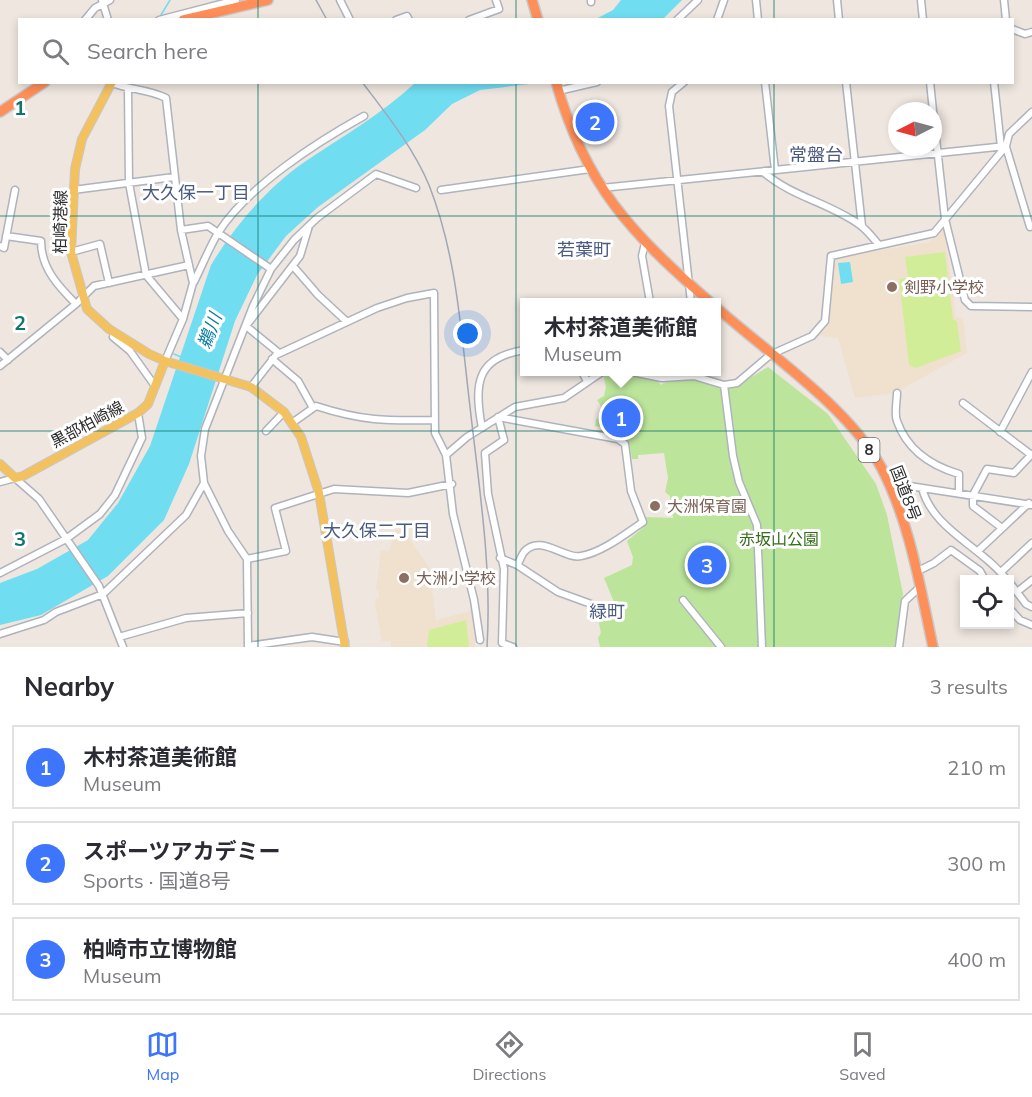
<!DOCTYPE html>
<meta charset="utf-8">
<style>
body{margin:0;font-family:Mulish,"Noto Sans JP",sans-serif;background:#f7f7f7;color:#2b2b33}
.controls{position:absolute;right:18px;bottom:18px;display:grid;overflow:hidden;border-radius:0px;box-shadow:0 3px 9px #0003}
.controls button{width:54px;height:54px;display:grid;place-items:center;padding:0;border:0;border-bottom:2px solid #e1e1e2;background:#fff;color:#2b2b33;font:30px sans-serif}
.compass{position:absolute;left:888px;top:102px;width:54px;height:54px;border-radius:50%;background:#fff;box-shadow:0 3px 9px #0003;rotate:264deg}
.you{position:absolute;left:468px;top:334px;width:21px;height:21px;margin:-15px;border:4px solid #fff;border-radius:50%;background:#1a73e8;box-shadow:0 0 0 9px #1a73e833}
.badge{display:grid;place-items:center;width:39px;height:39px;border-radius:50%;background:#3d76fd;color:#fff;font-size:20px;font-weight:700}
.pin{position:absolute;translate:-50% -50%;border:3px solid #fff;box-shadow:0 2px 6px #0006}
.popup{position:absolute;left:520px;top:298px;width:201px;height:78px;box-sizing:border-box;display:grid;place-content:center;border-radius:0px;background:#fff;filter:drop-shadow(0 2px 4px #0005);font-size:20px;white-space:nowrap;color:#7c7c81}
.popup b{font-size:22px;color:#2b2b33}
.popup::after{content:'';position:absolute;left:50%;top:100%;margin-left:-12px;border:12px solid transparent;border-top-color:#fff}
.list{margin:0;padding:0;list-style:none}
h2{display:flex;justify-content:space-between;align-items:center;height:78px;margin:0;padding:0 24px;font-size:26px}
h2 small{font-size:20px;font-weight:400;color:#7c7c81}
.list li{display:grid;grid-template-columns:39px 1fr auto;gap:18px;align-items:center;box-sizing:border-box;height:84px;margin:0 12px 12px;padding:0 12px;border:2px solid #e1e1e2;border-radius:0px}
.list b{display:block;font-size:22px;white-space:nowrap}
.list p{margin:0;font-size:20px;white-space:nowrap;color:#7c7c81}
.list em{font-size:20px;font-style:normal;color:#7c7c81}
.icon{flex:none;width:33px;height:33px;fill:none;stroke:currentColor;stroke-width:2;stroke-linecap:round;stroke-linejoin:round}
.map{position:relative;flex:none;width:1032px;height:647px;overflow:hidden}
.search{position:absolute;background:#fff;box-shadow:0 3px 9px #0003;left:18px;right:18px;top:18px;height:66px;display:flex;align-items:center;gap:15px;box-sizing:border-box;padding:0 21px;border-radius:0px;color:#7c7c81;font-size:22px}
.sheet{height:366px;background:#fff}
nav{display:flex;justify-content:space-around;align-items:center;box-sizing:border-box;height:84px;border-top:2px solid #e1e1e2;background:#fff;font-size:16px;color:#7c7c81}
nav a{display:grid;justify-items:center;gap:3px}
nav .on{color:#3d76fd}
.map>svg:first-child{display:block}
.education{fill:#f0e1cf}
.green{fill:#bce59b}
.pitch{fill:#d2ed97}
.water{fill:#71ddf1}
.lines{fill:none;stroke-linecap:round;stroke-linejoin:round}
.stream{stroke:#71ddf1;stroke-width:1.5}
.minor-casing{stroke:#afb3bd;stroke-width:9}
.major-casing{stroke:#c8c8c8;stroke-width:10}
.highway-casing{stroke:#c8c8c8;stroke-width:12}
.minor{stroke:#fff;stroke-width:6}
.major{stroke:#f4c15f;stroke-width:8}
.highway{stroke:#ff8f59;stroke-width:9}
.rail{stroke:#a1a7b7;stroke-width:1.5}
.grid{fill:none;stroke:#0f766e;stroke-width:1.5;stroke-opacity:0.55}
.education-dot{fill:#8d6e63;stroke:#fff;stroke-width:2}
.labels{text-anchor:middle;stroke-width:6;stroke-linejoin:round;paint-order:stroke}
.shield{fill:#fff;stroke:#6c6c6c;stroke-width:1.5}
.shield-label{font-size:15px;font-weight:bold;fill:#2d2d2d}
.street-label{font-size:16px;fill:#2d2d2d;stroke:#fff}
.education-label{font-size:16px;fill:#785e54;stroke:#fff;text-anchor:start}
.park-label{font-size:16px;fill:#346d1a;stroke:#fff}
.neighbourhood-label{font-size:18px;fill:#4b5a7f;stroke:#fff}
.water-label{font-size:18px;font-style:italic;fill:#0b7fa2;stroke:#fff}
.grid-label{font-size:20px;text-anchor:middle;font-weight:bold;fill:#0f766e;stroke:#fff;stroke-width:6;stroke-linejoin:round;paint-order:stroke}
</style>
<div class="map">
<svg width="1032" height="647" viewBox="0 0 1032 647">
<rect width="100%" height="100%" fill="#eee6df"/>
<path class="education" d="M944,226L956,317L963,318L967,353L895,393L855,398L838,338L818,336L829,316L833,258L930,242Z
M408,528L410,540L429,567L436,620L471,611L475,624V647H391V641H382L375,605L376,598H379V590H376L381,550L389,551L395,530Z"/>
<path class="green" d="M768,367L828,414L876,484L887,515L903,594L895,647H600L598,638L601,633L597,615L614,602L604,578L632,565L633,557L627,541L643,528L646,517L673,518L670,496L665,492L668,478L664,453L638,455V459H632L629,442L621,433L630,426L624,408L618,410L619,416L611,419L613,427L611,429L595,426L596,419L605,412L597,400L604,396L606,387L603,374C618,368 651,370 661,385C671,377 700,375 712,381C715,382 717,386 719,387L738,385Z"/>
<path class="pitch" d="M945,252L953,319L957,322L961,351L916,368L909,365L899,279L908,278L905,257Z
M466,620L469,647H427L429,630Z"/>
<path class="water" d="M621,0H682L663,19H596L613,10Z
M415,83H538L480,90L452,104L425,130L318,207L286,236L257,275L235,321L189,464L164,520L108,576L41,615L0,625V583L37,569L88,540L118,503L150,446L211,265C234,227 266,189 303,163C341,137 381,115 415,83Z
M850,262L853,282L841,284L838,263Z"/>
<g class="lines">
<path class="stream" d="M161,15L170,0
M174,354L181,357"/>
<defs>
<path id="minor" d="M102,0L108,20
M340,0L350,20
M591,0V2
M756,0L758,20
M837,0L839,20
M921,0L923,20
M1004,0L1006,20
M85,20L95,8L110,0
M159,20L236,0
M396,20L407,16L409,20
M469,20L499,9L496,0
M677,20L698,0
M717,20L724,0
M1012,29L1025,34L1032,32
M684,82L672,92L669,106L691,302
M765,82L775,170
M846,82L862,226
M930,82L933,111
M994,82L1001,147
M112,83C130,90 148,89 166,98L181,230L193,283L183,319L165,361
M128,89L129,183L146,275L183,319
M558,91L597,82
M933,111L945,219L965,300L971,306L1032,307
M1006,147L1030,227L1032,226
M763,172C794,198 828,202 860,225C867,230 873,238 879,245
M602,188L1006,146L1009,134L1032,112
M73,190L174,177
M441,190L590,169
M181,230L208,226L271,269
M6,236L41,241C41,268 58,286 76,304
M645,243L642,256L650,302
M0,246L4,248L15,190
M71,252L100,244L109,283
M293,266L318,295L346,321
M194,282C202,266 209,248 218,233C247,187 317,142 364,116
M114,333L113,337L130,351L155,386
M0,352L8,360
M279,353L246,326L300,256L309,226
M272,359L298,381L313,408
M0,366L76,304L94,286L189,265
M582,372L587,381
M632,372L662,378L694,376L724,385L737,383L770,355L812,336L825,321L831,256L934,233L1006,146
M724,385L733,456L739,482L757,525L762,647
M251,387L276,355L377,308L407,298L434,293L435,433L446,455L453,514L474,600L480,640
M897,393C897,401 894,414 897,421C907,450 932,466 959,474V493
M963,403L1030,454
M498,417L618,439L625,444L631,491L643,522C625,534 603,552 581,556C565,560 540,533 524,552C521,556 520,561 517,565
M498,417L504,440L485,453L488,494L504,569L502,643L513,647
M292,423L316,406C362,421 386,421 434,420
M482,428C474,386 475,357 525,350
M266,431L284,412
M1000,432L1032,372
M446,455L467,437L515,407L564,398L602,372
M0,482L15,478L39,499L99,586L123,647
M890,487L903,485L1032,505
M922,488C933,530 981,546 1007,580
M1002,528L973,506V495L987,469L1014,473L1032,454
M979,550L1029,503
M500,558L517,565L558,592L591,604
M247,559L286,551L275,508L334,489L408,493L452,484
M916,572L934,563L951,550L980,571L985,580
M1001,572L1032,543
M0,573L66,539L100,514L115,495L142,438L138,413
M1010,583L1026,604L1032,607
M1017,592L1032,580
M683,600L721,647
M1010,609L1020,620L1032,625
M0,634L44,620L56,612L103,594L186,515L204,483
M119,637L186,618L248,613
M248,646L312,637L345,642
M248,647L247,559L228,531L204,483L201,456L205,429L253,306L271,269L294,240L317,218L376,174L416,188
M899,647L905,601L920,587"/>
<path id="major" d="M112,82L82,139L75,169L71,252L87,309L109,329L149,354L165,361L251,387L284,412L301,437L319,493L345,647
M0,464L15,478L23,476L138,413L148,404L165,361"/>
<path id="highway" d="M532,0L538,20
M183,20L268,0
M556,82C585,186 632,234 710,302
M0,112L45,82
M717,308C769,354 848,407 881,467C910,522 920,587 933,647"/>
</defs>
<use href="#minor" class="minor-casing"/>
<use href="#major" class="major-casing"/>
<use href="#highway" class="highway-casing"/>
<use href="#minor" class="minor"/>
<use href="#major" class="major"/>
<use href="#highway" class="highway"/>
<path class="rail" d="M316,0L327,20
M362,82C387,115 413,147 429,185C457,256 461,332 470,407C479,487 492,567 487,647"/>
</g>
<path class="grid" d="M258,0V20M516,0V20M774,0V20M258,82V647M516,82V647M774,82V647M0,216H1032M0,431H1032"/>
<g class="education-dot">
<circle cx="892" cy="287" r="6"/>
<circle cx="655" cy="506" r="6"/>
<circle cx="404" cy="578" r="6"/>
</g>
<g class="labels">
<rect class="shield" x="858.5" y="438" width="21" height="24" rx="4.5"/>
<g class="shield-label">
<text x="869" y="455">8</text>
</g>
<g class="street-label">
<text transform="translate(60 222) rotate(-89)" y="6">柏崎港線</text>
<text transform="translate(87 424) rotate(-28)" y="6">黒部柏崎線</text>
<text transform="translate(906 493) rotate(69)" y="6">国道8号</text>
</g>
<g class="education-label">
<text x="904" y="293">剣野小学校</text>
<text x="667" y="512">大洲保育園</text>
<text x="416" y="584">大洲小学校</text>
</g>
<g class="park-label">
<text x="779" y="545">赤坂山公園</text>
</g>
<g class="neighbourhood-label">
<text x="816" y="161">常盤台</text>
<text x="196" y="199">大久保一丁目</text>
<text x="584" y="256">若葉町</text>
<text x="377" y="537">大久保二丁目</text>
<text x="607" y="618">緑町</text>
</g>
<g class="water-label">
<text transform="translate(210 331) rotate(-70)" y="6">鵜川</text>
</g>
</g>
<g class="grid-label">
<text x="20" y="115">1</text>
<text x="20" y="330">2</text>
<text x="20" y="546">3</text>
</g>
</svg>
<div class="controls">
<button><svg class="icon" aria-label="locate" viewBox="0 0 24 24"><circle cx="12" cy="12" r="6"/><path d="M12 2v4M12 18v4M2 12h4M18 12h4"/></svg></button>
</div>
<svg class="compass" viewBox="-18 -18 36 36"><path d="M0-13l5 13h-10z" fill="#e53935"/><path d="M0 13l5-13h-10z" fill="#7c7c81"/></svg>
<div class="you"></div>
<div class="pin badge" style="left:621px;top:418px">1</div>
<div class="popup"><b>木村茶道美術館</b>Museum</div>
<div class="pin badge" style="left:595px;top:122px">2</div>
<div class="pin badge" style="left:707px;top:565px">3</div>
<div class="search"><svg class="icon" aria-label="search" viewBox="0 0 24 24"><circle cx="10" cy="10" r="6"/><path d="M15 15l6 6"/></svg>Search here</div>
</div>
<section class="sheet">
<h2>Nearby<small>3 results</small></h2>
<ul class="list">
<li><span class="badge">1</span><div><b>木村茶道美術館</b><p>Museum</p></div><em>210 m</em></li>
<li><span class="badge">2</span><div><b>スポーツアカデミー</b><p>Sports · 国道8号</p></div><em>300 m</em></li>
<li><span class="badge">3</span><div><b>柏崎市立博物館</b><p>Museum</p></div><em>400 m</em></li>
</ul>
</section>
<nav>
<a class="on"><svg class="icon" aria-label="map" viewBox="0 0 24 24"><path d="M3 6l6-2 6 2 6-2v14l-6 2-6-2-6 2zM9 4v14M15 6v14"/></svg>Map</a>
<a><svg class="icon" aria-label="directions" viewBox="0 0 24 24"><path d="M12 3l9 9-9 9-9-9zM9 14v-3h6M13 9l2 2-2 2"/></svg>Directions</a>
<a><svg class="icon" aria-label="saved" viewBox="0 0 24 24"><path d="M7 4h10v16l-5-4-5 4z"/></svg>Saved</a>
</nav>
